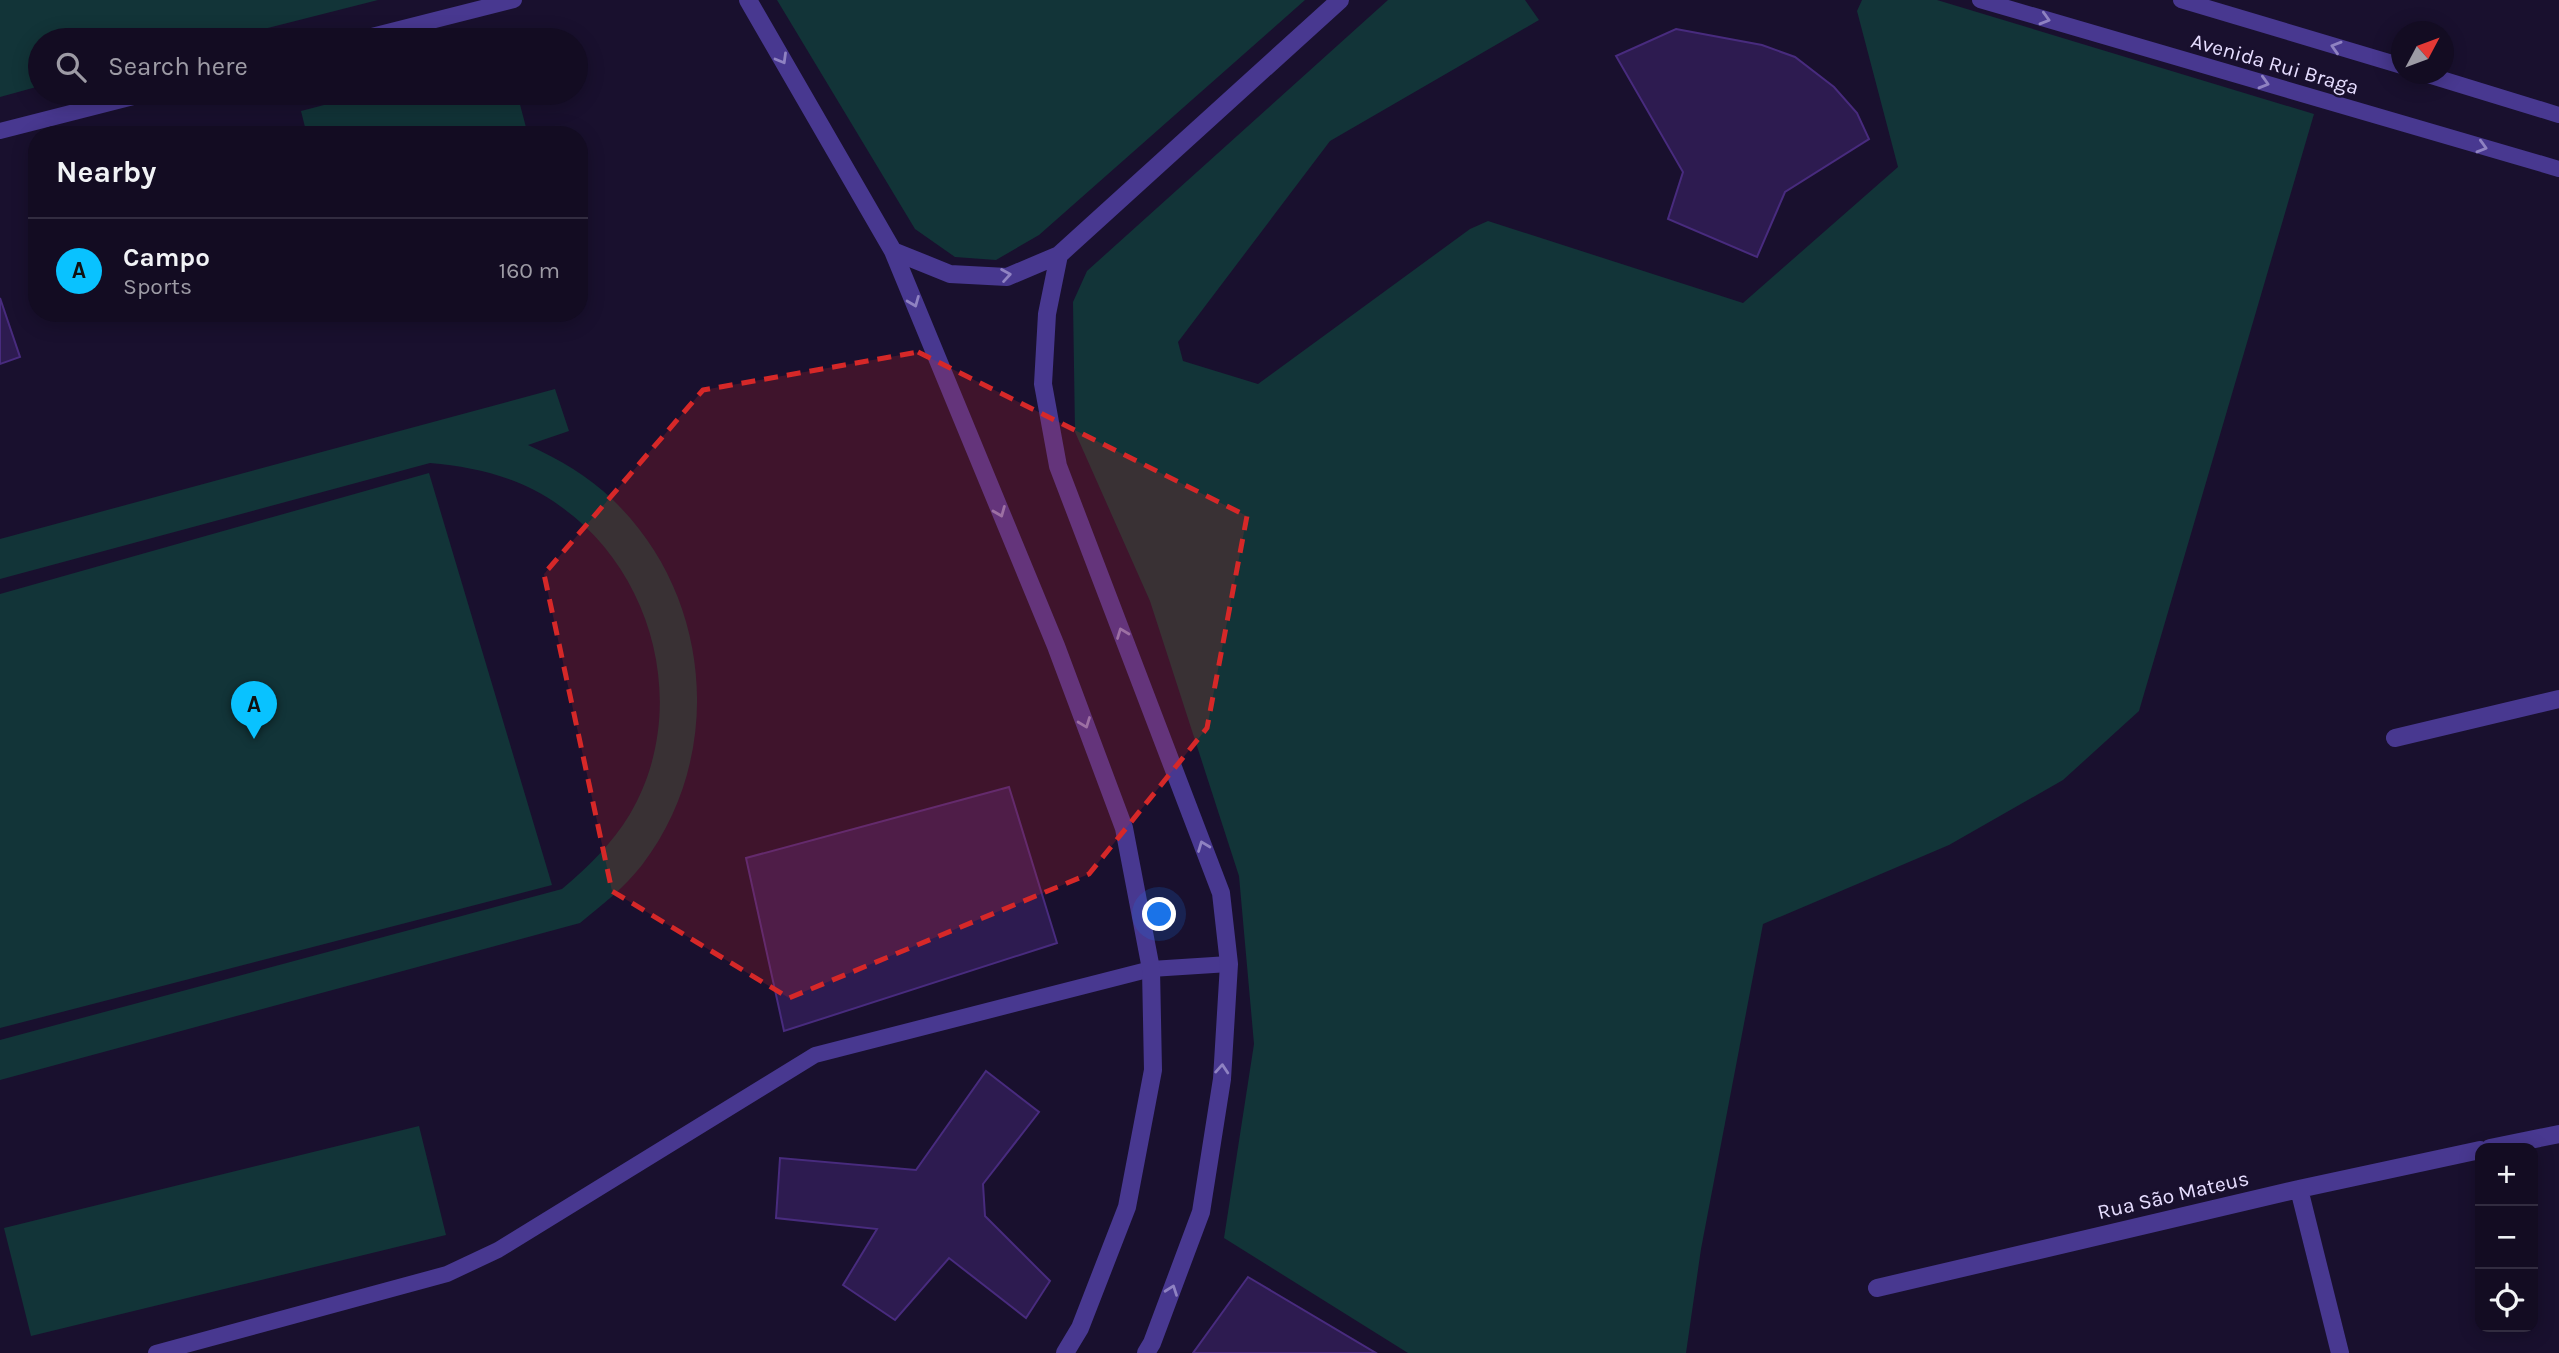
<!DOCTYPE html>
<meta charset="utf-8">
<style>
body{margin:0;font-family:Karla,sans-serif;background:#201a2f;color:#f1f3f6}
.controls{position:absolute;right:21px;bottom:21px;display:grid;overflow:hidden;border-radius:14px;box-shadow:0 4px 18px #0003}
.controls button{width:63px;height:63px;display:grid;place-items:center;padding:0;border:0;border-bottom:2px solid #322c40;background:#130c22;color:#f1f3f6;font:35px sans-serif}
.compass{position:absolute;left:2391px;top:21px;width:63px;height:63px;border-radius:50%;background:#130c22;box-shadow:0 4px 18px #0003;rotate:49deg}
.you{position:absolute;left:1160px;top:915px;width:24px;height:24px;margin:-18px;border:5px solid #fff;border-radius:50%;background:#1a73e8;box-shadow:0 0 0 10px #1a73e833}
.badge{display:grid;place-items:center;width:46px;height:46px;border-radius:50%;background:#09c2ff;color:#111;font-size:23px;font-weight:700}
.pin{position:absolute;translate:-50% -58px;filter:drop-shadow(0 2px 4px #0008)}
.pin::after{content:'';position:absolute;top:37px;width:24px;height:21px;background:inherit;clip-path:polygon(0 0,100% 0,50% 100%)}
.list{margin:0;padding:0;list-style:none}
h2{display:flex;justify-content:space-between;align-items:center;height:91px;margin:0;padding:0 28px;font-size:30px}
h2 small{font-size:23px;font-weight:400;color:#9d9ba5}
.list li{display:grid;grid-template-columns:46px 1fr auto;gap:21px;align-items:center;box-sizing:border-box;height:105px;padding:0 28px;border-top:2px solid #322c40}
.list b{display:block;font-size:26px;white-space:nowrap}
.list p{margin:0;font-size:23px;white-space:nowrap;color:#9d9ba5}
.list em{font-size:23px;font-style:normal;color:#9d9ba5}
.icon{flex:none;width:38px;height:38px;fill:none;stroke:currentColor;stroke-width:2;stroke-linecap:round;stroke-linejoin:round}
.map{position:relative;flex:none;width:2559px;height:1353px;overflow:hidden}
.search{position:absolute;background:#130c22;box-shadow:0 4px 18px #0003;left:28px;top:28px;width:560px;height:77px;display:flex;align-items:center;gap:18px;box-sizing:border-box;padding:0 24px;border-radius:38px;color:#9d9ba5;font-size:26px}
.panel{position:absolute;background:#130c22;box-shadow:0 4px 18px #0003;left:28px;top:126px;width:560px;height:196px;border-radius:28px}
.map>svg:first-child{display:block}
.green{fill:#123438}
.building{fill:#2d1b50;stroke:#482b7e;stroke-width:2}
.lines{fill:none;stroke-linecap:round;stroke-linejoin:round}
.lane{stroke:#483890;stroke-width:16}
.street{stroke:#483890;stroke-width:18}
.oneway{stroke:#8f82c2}
.marked{fill:#d62828;fill-opacity:0.2;stroke:#d62828;stroke-width:5;stroke-dasharray:14 9;stroke-linejoin:round}
.labels{text-anchor:middle;stroke-width:5;stroke-linejoin:round;paint-order:stroke}
.street-label{font-size:21px;fill:#e6ddff;stroke:#19102e}
</style>
<div class="map">
<svg width="2559" height="1353" viewBox="0 0 2559 1353">
<rect width="100%" height="100%" fill="#19102e"/>
<path class="green" d="M0,0H378L220,40H40V86L0,97Z
M777,0H1305L1039,235L996,260L955,257L915,229Z
M1388,0H1525L1539,20L1330,141L1178,342L1183,361L1258,384L1470,229L1488,221L1743,303L1898,167L1857,11L1862,0H1937L2314,114L2139,711L2063,780L1949,845L1763,924L1701,1249L1686,1353H1408L1224,1238L1254,1044L1239,876L1150,601L1075,432L1073,302L1087,271Z
M370,93H517L528,135H307L301,111Z
M555,389L569,431L528,445C559,459 588,476 613,500C712,595 726,755 642,865C624,888 602,905 580,923L0,1080V1040L562,889C588,867 612,844 630,814C690,712 656,573 560,506C521,478 477,467 430,463L0,579V539Z
M429,473L552,885L0,1028V594Z
M419,1126L446,1235L31,1336L4,1228Z"/>
<path class="building" d="M1676,29L1762,45L1795,57L1834,87L1857,113L1869,139L1785,192L1757,257L1668,219L1683,172L1616,56Z
M0,298L20,357L0,364Z
M1009,787L1057,943L784,1031L746,858Z
M986,1071L1039,1112L983,1184L985,1216L1050,1281L1026,1318L949,1258L895,1320L843,1285L877,1229L776,1218L780,1158L916,1170Z
M1248,1277L1376,1353H1193Z"/>
<g class="lines">
<path class="lane" d="M1980,0L2559,169
M2181,0L2402,66
M356,40L514,0
M2425,74L2559,115
M0,131L149,93
M156,1353L447,1274L498,1250L815,1055L1151,969L1229,964"/>
<path class="street" d="M748,0L893,251L1056,646L1124,828L1151,969L1153,1070L1127,1207L1080,1328L1065,1353
M893,251L950,274L1007,277L1059,255
M2395,738L2559,699
M2490,1148L2559,1134
M2299,1189L2340,1353
M1877,1288L2299,1189L2480,1150
M1146,1353L1152,1343L1201,1212L1222,1079L1229,964L1221,893L1058,466L1043,384L1047,314L1059,255L1340,0"/>
</g>
<defs><path id="oneway-chevron" d="M-2-3.5L2.5 0L-2 3.5" fill="none" stroke-width="1.6" stroke-linecap="round" stroke-linejoin="round" transform="scale(1.75)"/></defs>
<g class="oneway">
<use href="#oneway-chevron" transform="translate(2045 19) rotate(16)"/>
<use href="#oneway-chevron" transform="translate(2336 47) rotate(-163)"/>
<use href="#oneway-chevron" transform="translate(782 59) rotate(60)"/>
<use href="#oneway-chevron" transform="translate(2264 83) rotate(16)"/>
<use href="#oneway-chevron" transform="translate(2482 147) rotate(16)"/>
<use href="#oneway-chevron" transform="translate(1006 275) rotate(-9)"/>
<use href="#oneway-chevron" transform="translate(914 302) rotate(68)"/>
<use href="#oneway-chevron" transform="translate(1000 512) rotate(68)"/>
<use href="#oneway-chevron" transform="translate(1122 633) rotate(-111)"/>
<use href="#oneway-chevron" transform="translate(1085 723) rotate(69)"/>
<use href="#oneway-chevron" transform="translate(1203 846) rotate(-111)"/>
<use href="#oneway-chevron" transform="translate(1222 1069) rotate(-86)"/>
<use href="#oneway-chevron" transform="translate(1172 1290) rotate(-70)"/>
</g>
<path class="marked" d="M918,352L1247,516L1207,728L1089,874L789,998L612,891L544,574L703,390Z"/>
<g class="labels">
<g class="street-label">
<text transform="translate(2275 64) rotate(16)" y="7">Avenida Rui Braga</text>
<text transform="translate(2173 1195) rotate(-13)" y="7">Rua São Mateus</text>
</g>
</g>
</svg>
<div class="controls">
<button>+</button>
<button>−</button>
<button><svg class="icon" aria-label="locate" viewBox="0 0 24 24"><circle cx="12" cy="12" r="6"/><path d="M12 2v4M12 18v4M2 12h4M18 12h4"/></svg></button>
</div>
<svg class="compass" viewBox="-18 -18 36 36"><path d="M0-13l5 13h-10z" fill="#e53935"/><path d="M0 13l5-13h-10z" fill="#9d9ba5"/></svg>
<div class="you"></div>
<div class="pin badge" style="left:254px;top:739px">A</div>
<div class="search"><svg class="icon" aria-label="search" viewBox="0 0 24 24"><circle cx="10" cy="10" r="6"/><path d="M15 15l6 6"/></svg>Search here</div>
<section class="panel">
<h2>Nearby<small></small></h2>
<ul class="list">
<li><span class="badge">A</span><div><b>Campo</b><p>Sports</p></div><em>160 m</em></li>
</ul>
</section>
</div>
